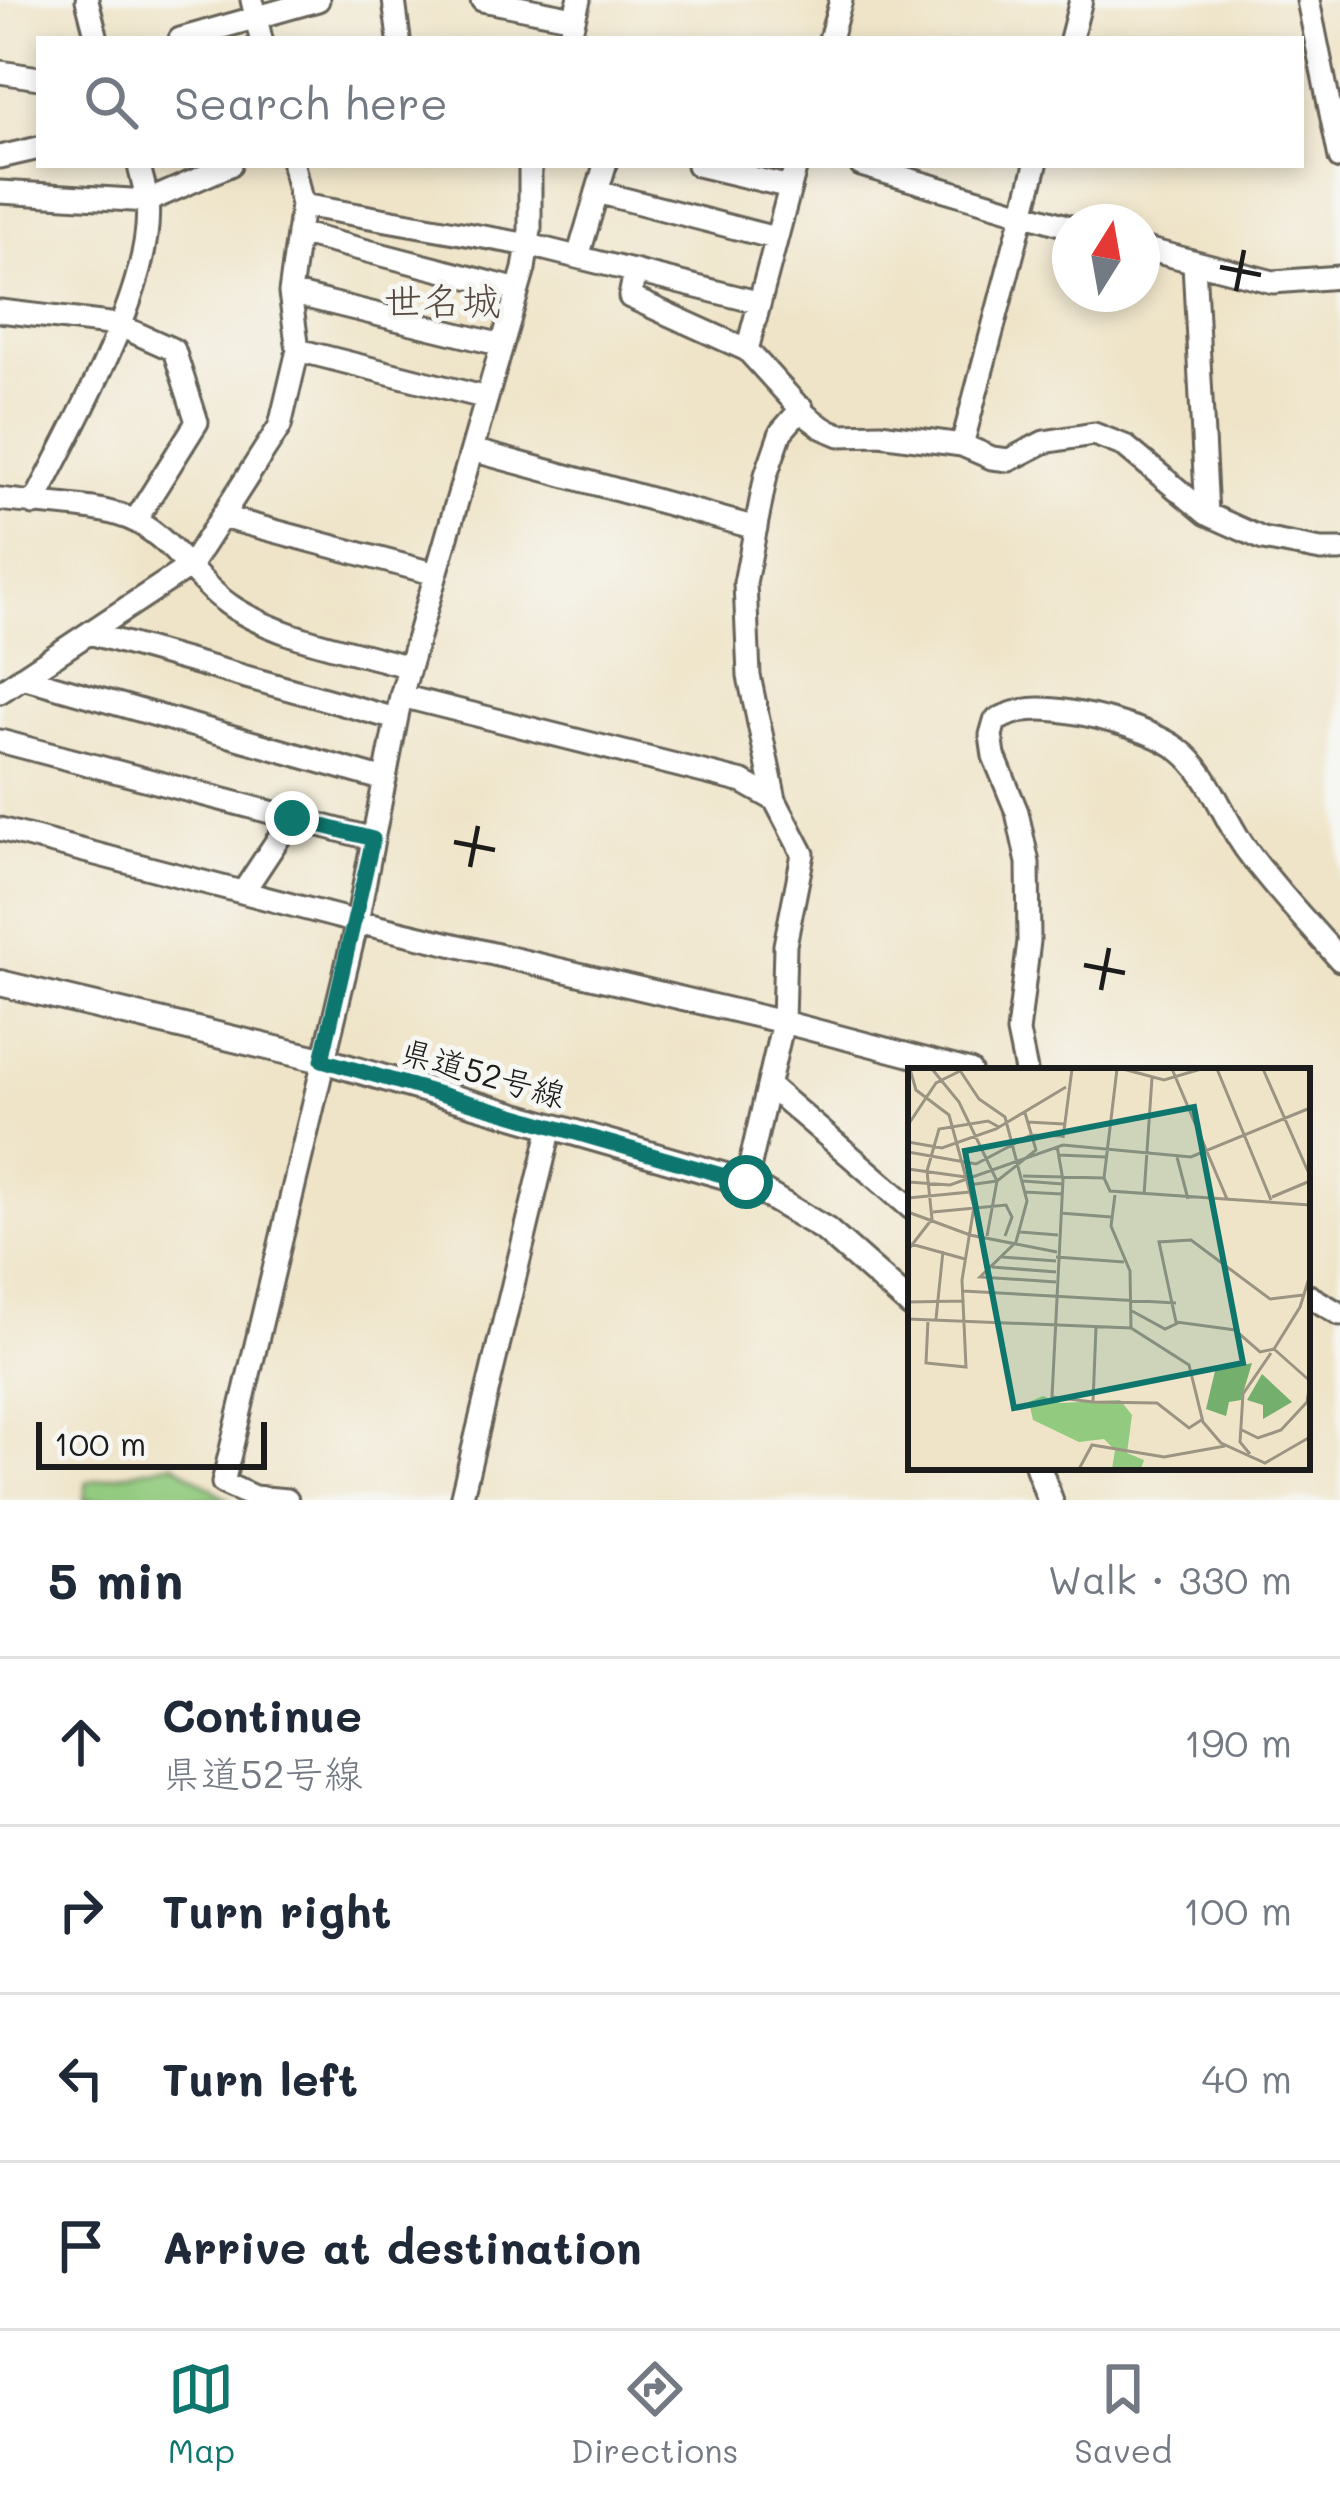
<!DOCTYPE html>
<meta charset="utf-8">
<style>
body{margin:0;font-family:Mali,"Klee One",sans-serif;background:#f6f6f7;color:#1f2937}
.compass{position:absolute;left:1052px;top:204px;width:108px;height:108px;border-radius:50%;background:#fff;box-shadow:0 6px 18px #0003;rotate:11deg}
.scale{position:absolute;left:36px;bottom:30px;width:231px;box-sizing:border-box;padding-left:12px;border:6px solid #1c1c1c;border-top:0;font-size:33px;line-height:42px;white-space:nowrap;color:#1c1c1c;-webkit-text-stroke:9px #f6f6f2;paint-order:stroke}
.stop{position:absolute;width:36px;height:36px;margin:-27px;border:9px solid #0f766e;border-radius:50%;background:#fff}
.stop.end{background:#0f766e;border-color:#fff;box-shadow:0 3px 12px #0008}
.list{margin:0;padding:0;list-style:none}
h2{display:flex;justify-content:space-between;align-items:center;height:156px;margin:0;padding:0 48px;font-size:51px}
h2 small{font-size:39px;font-weight:400;color:#747a83}
.list li{display:grid;grid-template-columns:78px 1fr auto;gap:36px;align-items:center;box-sizing:border-box;height:168px;padding:0 48px;border-top:3px solid #e0e1e3}
.list b{display:block;font-size:45px;white-space:nowrap}
.list p{margin:0;font-size:39px;white-space:nowrap;color:#747a83}
.list em{font-size:39px;font-style:normal;color:#747a83}
.icon{flex:none;width:66px;height:66px;fill:none;stroke:currentColor;stroke-width:2;stroke-linecap:round;stroke-linejoin:round}
.map{position:relative;flex:none;width:1340px;height:1500px;overflow:hidden}
.search{position:absolute;background:#fff;box-shadow:0 6px 18px #0003;left:36px;right:36px;top:36px;height:132px;display:flex;align-items:center;gap:30px;box-sizing:border-box;padding:0 42px;border-radius:0px;color:#747a83;font-size:45px}
.sheet{height:828px;background:#fff}
nav{display:flex;justify-content:space-around;align-items:center;box-sizing:border-box;height:168px;border-top:3px solid #e0e1e3;background:#fff;font-size:33px;color:#747a83}
nav a{display:grid;justify-items:center;gap:6px}
nav .on{color:#0f766e}
.map>svg:first-child{display:block}
.green{fill:#92cb7f;stroke:#57744e;stroke-width:3}
.lines{fill:none;stroke-linecap:round;stroke-linejoin:round}
.minor-casing{stroke:#666258;stroke-width:27}
.major-casing{stroke:#666258;stroke-width:30}
.minor{stroke:#fff;stroke-width:21}
.major{stroke:#fff;stroke-width:24}
.route{stroke:#0f766e;stroke-width:15}
.ticks{fill:none;stroke:#1c1c1c;stroke-width:4.5}
.labels{text-anchor:middle;stroke-width:10;stroke-linejoin:round;paint-order:stroke}
.street-label{font-size:33px;fill:#1c1c1c;stroke:#f6f6f2}
.quarter-label{font-size:39px;fill:#584940;stroke:#f6f6f2}
.inset-road{fill:none;stroke:#9b9483;stroke-width:3}
.view{fill:#0f766e;fill-opacity:0.15;stroke:#0f766e;stroke-width:6}
.inset-edge{fill:none;stroke:#1c1c1c;stroke-width:6}
</style>
<div class="map">
<svg width="1340" height="1500" viewBox="0 0 1340 1500">
<rect width="100%" height="100%" fill="#f6f6f2"/>
<filter id="ink" filterUnits="userSpaceOnUse"><feTurbulence type="fractalNoise" baseFrequency=".00833" numOctaves="2"/><feDisplacementMap in="SourceGraphic" scale="24" xChannelSelector="R" yChannelSelector="G"/><feConvolveMatrix kernelMatrix="1 2 1 2 8 2 1 2 1" color-interpolation-filters="sRGB"/></filter>
<filter id="wash" filterUnits="userSpaceOnUse"><feTurbulence type="fractalNoise" baseFrequency=".004" numOctaves="4" result="noise"/><feDisplacementMap in="SourceGraphic" scale="48" xChannelSelector="R" yChannelSelector="G"/><feGaussianBlur stdDeviation="2.7" result="paint"/><feColorMatrix in="noise" values="0 0 0 0 0 0 0 0 0 0 0 0 0 0 0 0 0 1.4 0 .05"/><feComposite in="paint" operator="in"/></filter>
<g filter="url(#wash)">
<rect width="100%" height="100%" fill="#efe4c8"/>
<path class="green" d="M173,1463L229,1500H84L87,1482Z"/>
</g>
<g filter="url(#ink)">
<g class="lines">
<defs>
<path id="minor" d="M87,0L97,39
M252,0L261,39
M394,0L399,39
M482,0L574,18
M1308,0L1340,158
M180,39L318,0
M569,39L579,0
M830,39L841,0
M1071,39L1081,0
M0,72L39,78
M0,157L39,148
M698,165L790,187
M796,165L747,350L807,416L823,428L840,435L880,434L962,445L992,458L1009,460L1044,442L1094,434L1125,446L1207,514L1263,539L1321,550H1340
M861,165L1070,227
M0,192L148,201L230,165
M597,192L775,238
M302,205L529,245L757,302
M298,233L518,290
M1142,248L1273,282L1340,277
M578,257L605,165
M1194,263L1207,514
M635,271L630,297L747,350
M290,293L502,345
M0,311L118,325L174,350L197,422L135,521
M298,350L487,398
M962,445L1036,165
M472,450L756,528
M0,499C39,505 103,504 137,522C176,543 198,585 234,608C284,640 352,650 409,667
M34,504C71,428 156,285 147,201C146,189 141,177 139,165
M222,517L436,574
M89,633L396,719
M22,677L385,780
M0,692L190,566L280,426L298,350L290,293L302,205L293,165
M401,696L743,782L775,800L803,854L785,945L783,1022L746,1182
M0,741L373,839
M775,800L749,676L745,583L766,475L781,432L802,408
M0,829L357,922L783,1022L970,1071
M243,892L292,818
M1026,1071L1018,1032L1029,941L1028,863L1017,812L994,756L991,735L995,721C1008,714 1024,709 1039,709C1075,709 1150,728 1178,749C1210,773 1222,816 1245,848C1273,887 1308,923 1340,960
M769,1086L911,1208
M1307,1295L1340,1314
M287,1500L254,1497L223,1483L357,922L401,696L524,269L530,230V165
M461,1500L551,1127"/>
<path id="major" d="M0,983L322,1060L746,1182L826,1230L911,1305
M1038,1467L1050,1500"/>
</defs>
<use href="#minor" class="minor-casing"/>
<use href="#major" class="major-casing"/>
<use href="#minor" class="minor"/>
<use href="#major" class="major"/>
</g>
</g>
<g class="lines" filter="url(#ink)">
<path class="route" d="M292,818L373,839L322,1060L746,1182"/>
</g>
<path class="ticks" d="M1220,267L1261,275M1236,291L1244,250M454,842L495,850M470,867L478,826M1084,965L1125,973M1101,990L1109,948"/>
<g class="labels">
<g class="street-label">
<text transform="translate(483 1073) rotate(16)" y="12">県道52号線</text>
</g>
<g class="quarter-label">
<text x="442" y="315">世名城</text>
</g>
</g>
<g transform="translate(908 1068)">
<rect width="402" height="402" fill="#efe4c8"/>
<path d="M135,328L152,335L212,332L224,347L219,385L236,392L233,401H204L207,382L196,371L171,374L125,352L121,334Z" fill="#92cb7f"/>
<path d="M344,295L333,332L321,334L318,348L298,341L307,303ZM354,306L384,334L355,351V337L339,332Z" fill="#75af6e"/>
<path class="inset-road" d="M2,1L8,22L41,47L66,139L54,212L58,299L18,295L20,252M24,1L51,34L89,113L79,168M51,1L71,31L97,49L119,133L108,174L72,209L148,214M209,1L196,110L202,123L402,137M215,1L256,12L293,1M264,1L319,131M309,1L363,132M355,1L402,108M119,54L156,56M0,57L28,15L52,3M155,70L164,1M0,74L34,80L88,61L158,19M149,78L155,112L144,329L185,334M0,84L68,96L123,67L155,68M151,87L198,89M269,89L280,131M0,101L58,109M115,108L196,110M115,113L155,116M0,114L42,117L155,77L283,89L402,40M60,117L89,113L128,82L117,45M116,124L154,126M207,127L203,158L222,203L223,260M236,127L244,10M364,129L402,113M0,130L62,124M0,144L62,167L149,184M25,144L98,137L104,149L97,168M152,145L203,149M112,164L150,167M3,176L57,191M0,182L24,151L19,103L31,61L80,53L91,59M94,189L148,193M148,189L216,194M84,199L148,204M55,223L268,235M395,227L362,231L283,172L251,174L268,254L327,262L352,284L366,281L392,239L402,207M0,234L56,233M224,243L257,261L270,255M0,251L223,260L281,297L295,354L313,375L357,395L402,369M28,251L35,183M188,259L185,334L249,335L281,360L295,351M366,281L402,313M334,362L350,370L373,362L399,334L402,314M342,386L332,374L335,326L363,285M171,401L184,377L256,389L317,378"/>
<path class="view" d="M286,39L335,295L106,340L57,83Z"/>
<rect width="402" height="402" class="inset-edge"/>
</g>
</svg>
<svg class="compass" viewBox="-18 -18 36 36"><path d="M0-13l5 13h-10z" fill="#e53935"/><path d="M0 13l5-13h-10z" fill="#747a83"/></svg>
<div class="scale">100 m</div>
<div class="stop" style="left:746px;top:1182px"></div>
<div class="stop end" style="left:292px;top:818px"></div>
<div class="search"><svg class="icon" aria-label="search" viewBox="0 0 24 24"><circle cx="10" cy="10" r="6"/><path d="M15 15l6 6"/></svg>Search here</div>
</div>
<section class="sheet">
<h2>5 min<small>Walk · 330 m</small></h2>
<ul class="list">
<li><svg class="icon" aria-label="ahead" viewBox="0 0 24 24"><path d="M12 20V5M6 11l6-6 6 6"/></svg><div><b>Continue</b><p>県道52号線</p></div><em>190 m</em></li>
<li><svg class="icon" aria-label="right" viewBox="0 0 24 24"><path d="M7 20v-9h11M14 6l5 5-5 5"/></svg><div><b>Turn right</b></div><em>100 m</em></li>
<li><svg class="icon" aria-label="left" viewBox="0 0 24 24"><path d="M17 20v-9H6M10 6l-5 5 5 5"/></svg><div><b>Turn left</b></div><em>40 m</em></li>
<li><svg class="icon" aria-label="arrive" viewBox="0 0 24 24"><path d="M6 21V4h12l-3 4 3 4H6"/></svg><div><b>Arrive at destination</b></div></li>
</ul>
</section>
<nav>
<a class="on"><svg class="icon" aria-label="map" viewBox="0 0 24 24"><path d="M3 6l6-2 6 2 6-2v14l-6 2-6-2-6 2zM9 4v14M15 6v14"/></svg>Map</a>
<a><svg class="icon" aria-label="directions" viewBox="0 0 24 24"><path d="M12 3l9 9-9 9-9-9zM9 14v-3h6M13 9l2 2-2 2"/></svg>Directions</a>
<a><svg class="icon" aria-label="saved" viewBox="0 0 24 24"><path d="M7 4h10v16l-5-4-5 4z"/></svg>Saved</a>
</nav>
